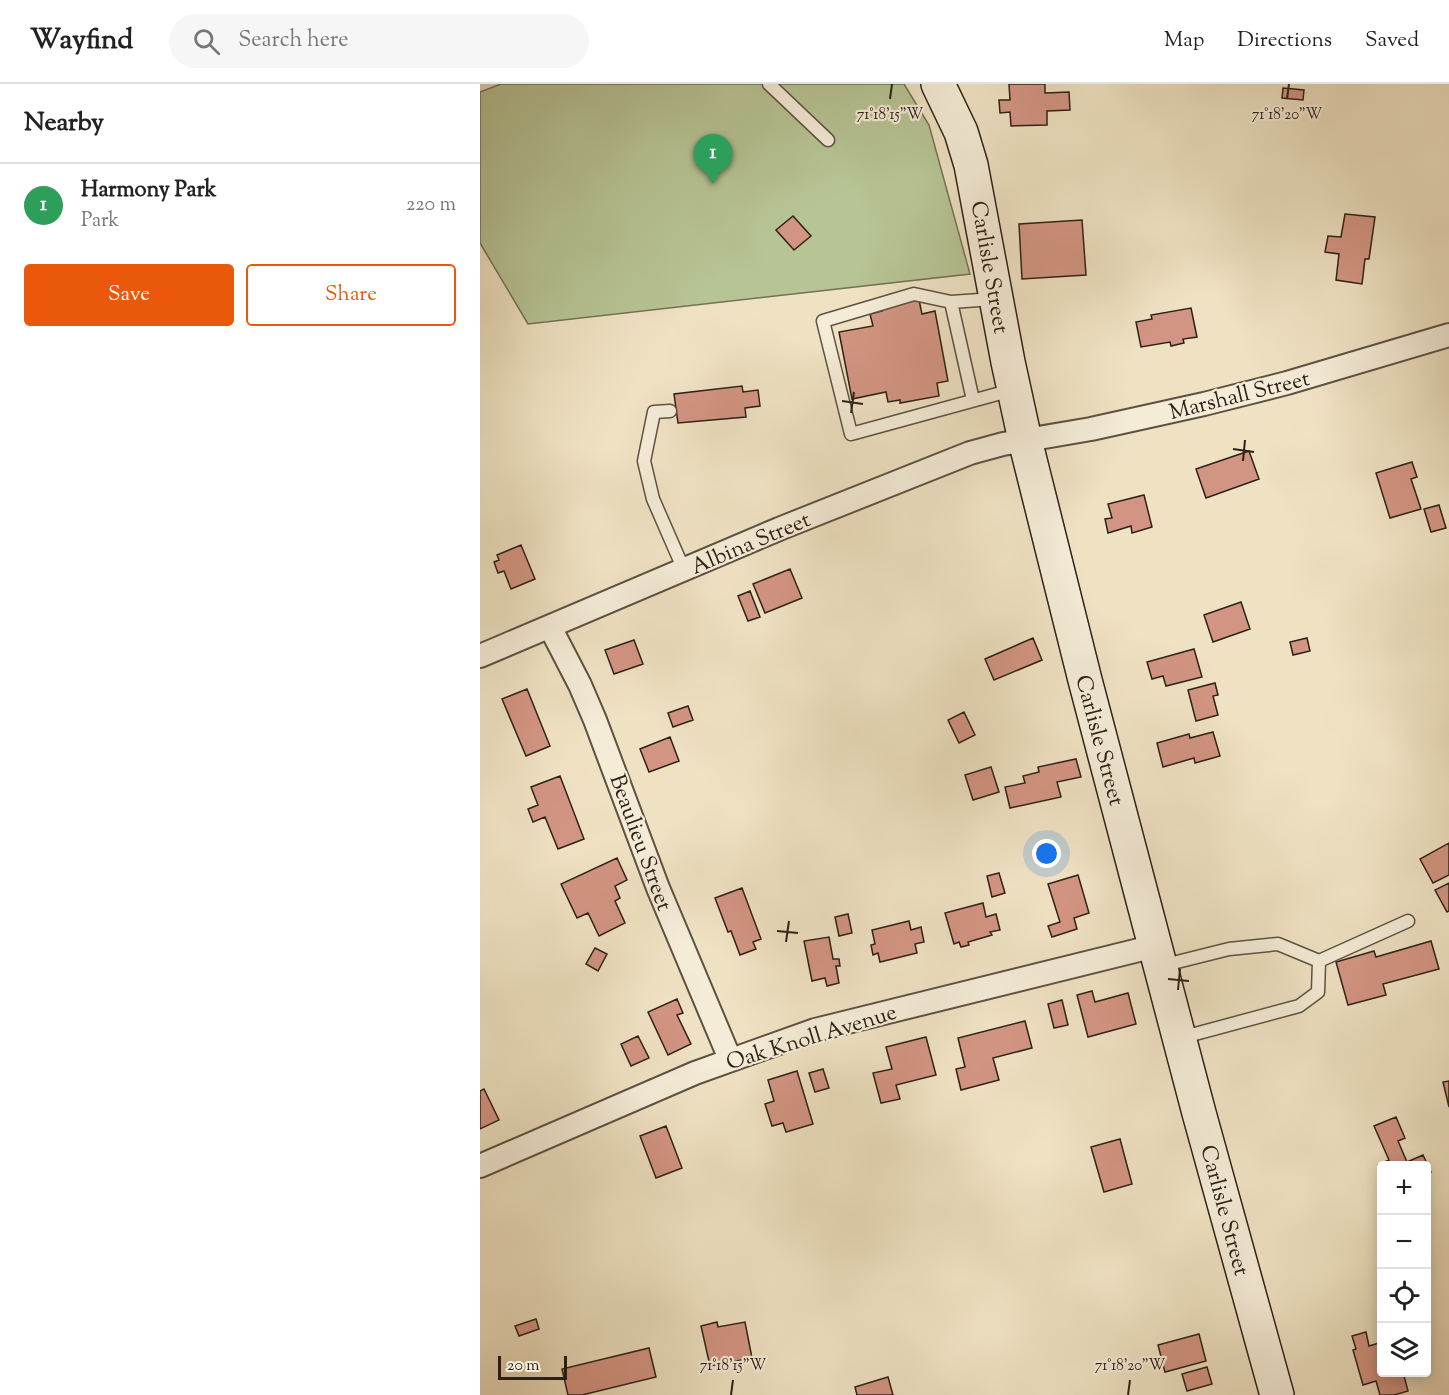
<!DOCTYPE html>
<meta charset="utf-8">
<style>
body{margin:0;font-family:"Sorts Mill Goudy",serif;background:#f6f6f6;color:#222}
.controls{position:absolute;right:18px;bottom:18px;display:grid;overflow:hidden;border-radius:6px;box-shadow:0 3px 15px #0003}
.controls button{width:54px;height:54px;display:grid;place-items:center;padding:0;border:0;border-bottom:2px solid #e0e0e0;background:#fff;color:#222;font:30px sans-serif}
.scale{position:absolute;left:18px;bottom:15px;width:69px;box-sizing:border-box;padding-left:6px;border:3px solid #2d2117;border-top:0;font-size:16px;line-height:21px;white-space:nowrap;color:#2d2117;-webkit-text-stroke:4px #f5ecd8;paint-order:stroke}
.you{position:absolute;left:567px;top:770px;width:21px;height:21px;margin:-15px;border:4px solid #fff;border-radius:50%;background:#1a73e8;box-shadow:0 0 0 9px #1a73e833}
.badge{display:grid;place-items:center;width:39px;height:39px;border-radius:50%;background:#ea580c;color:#fff;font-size:20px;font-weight:700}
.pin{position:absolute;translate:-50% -50px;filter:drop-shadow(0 2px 3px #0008)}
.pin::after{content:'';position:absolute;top:32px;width:21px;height:18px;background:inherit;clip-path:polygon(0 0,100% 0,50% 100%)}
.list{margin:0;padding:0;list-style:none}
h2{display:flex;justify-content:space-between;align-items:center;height:78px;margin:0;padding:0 24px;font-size:26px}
h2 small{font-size:20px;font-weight:400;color:#767676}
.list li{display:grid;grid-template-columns:39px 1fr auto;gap:18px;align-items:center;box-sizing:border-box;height:84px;padding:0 24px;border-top:2px solid #e0e0e0}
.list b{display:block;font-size:22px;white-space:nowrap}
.list p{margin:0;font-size:20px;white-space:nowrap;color:#767676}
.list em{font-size:20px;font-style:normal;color:#767676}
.actions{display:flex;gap:12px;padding:18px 24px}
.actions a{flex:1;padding:14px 0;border:2px solid #ea580c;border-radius:6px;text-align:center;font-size:21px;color:#ea580c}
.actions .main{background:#ea580c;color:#fff}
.icon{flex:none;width:33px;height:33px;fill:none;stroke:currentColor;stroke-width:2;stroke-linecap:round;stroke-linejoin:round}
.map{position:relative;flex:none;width:969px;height:1311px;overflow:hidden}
header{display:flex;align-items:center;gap:36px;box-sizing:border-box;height:84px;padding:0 30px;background:#fff;border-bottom:2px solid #e0e0e0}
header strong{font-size:28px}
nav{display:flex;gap:33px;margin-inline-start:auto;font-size:21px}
.search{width:420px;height:54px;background:#f6f6f6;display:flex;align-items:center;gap:15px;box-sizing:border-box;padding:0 21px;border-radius:33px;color:#767676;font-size:22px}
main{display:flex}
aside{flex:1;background:#fff}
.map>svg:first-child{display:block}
.green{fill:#b7c495;stroke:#727256;stroke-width:1.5}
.building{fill:#d39583;stroke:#2d2117;stroke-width:1.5}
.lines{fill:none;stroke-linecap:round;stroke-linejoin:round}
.lane-casing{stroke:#5e5142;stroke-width:15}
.street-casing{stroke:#5e5142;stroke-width:26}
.secondary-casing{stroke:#2d2117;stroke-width:36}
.lane{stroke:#f5ecd8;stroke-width:12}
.street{stroke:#f5ecd8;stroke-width:22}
.secondary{stroke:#f5ecd8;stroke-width:33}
.ticks{fill:none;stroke:#2d2117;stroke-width:2}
.labels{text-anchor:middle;stroke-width:4.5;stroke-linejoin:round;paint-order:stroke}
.street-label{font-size:22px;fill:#2d2117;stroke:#f5ecd8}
.ticks-label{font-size:15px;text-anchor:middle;fill:#2d2117;stroke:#f5ecd8;stroke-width:4.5;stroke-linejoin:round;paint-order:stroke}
</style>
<header>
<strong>Wayfind</strong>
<div class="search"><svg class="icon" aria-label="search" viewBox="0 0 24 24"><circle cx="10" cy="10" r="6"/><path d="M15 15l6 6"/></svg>Search here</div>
<nav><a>Map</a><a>Directions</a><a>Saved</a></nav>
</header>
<main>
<aside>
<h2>Nearby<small></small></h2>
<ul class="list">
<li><span class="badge" style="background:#2e9e5b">1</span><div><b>Harmony Park</b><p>Park</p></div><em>220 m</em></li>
</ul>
<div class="actions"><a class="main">Save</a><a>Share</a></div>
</aside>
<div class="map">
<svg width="969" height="1311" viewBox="0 0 969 1311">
<rect width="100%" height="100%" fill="#efe2c3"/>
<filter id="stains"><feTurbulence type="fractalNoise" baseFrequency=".00333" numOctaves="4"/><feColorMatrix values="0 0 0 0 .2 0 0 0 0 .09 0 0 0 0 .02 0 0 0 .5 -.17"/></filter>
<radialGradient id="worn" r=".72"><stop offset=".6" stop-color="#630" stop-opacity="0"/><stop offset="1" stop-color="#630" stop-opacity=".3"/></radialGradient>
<path class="green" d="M21,0H424L449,41L490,190L48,240L0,159V8Z"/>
<path class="building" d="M529,0H565V9L589,8L590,26L567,27V41L531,42L530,28L520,29L519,16H530Z
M803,4L824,6L823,16L802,14Z
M865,130L895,133L889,175H885L882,200L856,196L859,170L845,168L848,152L861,153Z
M313,132L331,152L314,166L296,146Z
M602,136L606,191L542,195L539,140Z
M439,216L442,230L455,227L468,297L457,299L459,312L420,319V316L408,318L406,308L372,315L359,248L393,242L390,230L402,227L401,223Z
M711,224L717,253L703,255L704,259L691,262L690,258L661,263L656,238L672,235L671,231Z
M262,302L263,308L278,306L280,322L265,324L266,333L198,339L194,310Z
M769,367L779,395L726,414L716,385Z
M932,378L937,393L931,395L941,425L910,434L896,389Z
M664,411L672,443L652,449L651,442L628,449L625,435L632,434L628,420Z
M959,421L966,444L951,448L944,425Z
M41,461L55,495L31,505L24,487L18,489L14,478L19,476L17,471Z
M310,485L322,514L285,529L273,500Z
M270,507L280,533L268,537L258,512Z
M761,518L770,545L733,558L724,531Z
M553,554L562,576L514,596L505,575Z
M827,554L830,567L813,571L810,558Z
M154,556L163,580L134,590L125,566Z
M714,565L722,593L686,602L683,592L672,595L667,578Z
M735,599L738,611L733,612L738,631L716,637L708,606Z
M47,605L70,662L46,672L22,615Z
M208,622L213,636L193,643L188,629Z
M484,628L495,651L479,659L468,636Z
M733,648L740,672L715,679L714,674L683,683L677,659L709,650L710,654Z
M190,653L199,677L169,688L160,665Z
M596,675L601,693L577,698L581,713L530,724L525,703L545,699L543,692L559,688L558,683Z
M511,683L519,708L493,716L485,691Z
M80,692L104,755L78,765L65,733L53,738L48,725L58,721L51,703Z
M969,759V791L953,799L940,775Z
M137,774L147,796L135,802L140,814L135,817L145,839L119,852L108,829L97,834L81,800Z
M519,789L525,809L512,813L507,792Z
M598,791L609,829L594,834L597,845L572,853L568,842L580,838L568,800Z
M969,799V827L967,828L955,806Z
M262,804L281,855L273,858L276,865L260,871L251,847L248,848L235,814Z
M503,819L506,833L516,830L520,846L510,848L512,851L488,858L489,861L481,863L479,858L474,860L465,829Z
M368,830L372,849L359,852L355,833Z
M429,837L431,846L441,843L444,858L435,860L437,869L400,878L398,869L393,871L391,861L395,860L392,846Z
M349,853L353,875H359L360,882H356L359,899L347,902L345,894L332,897L324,857Z
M951,857L959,885L903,900L906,911L868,921L856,878L894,867L896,873Z
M115,864L127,870L118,887L106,880Z
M612,907L615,918L648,909L656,940L608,953L597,911Z
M197,915L203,929L197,931L211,960L188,971L168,928Z
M582,916L588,941L574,944L568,920Z
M545,937L552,964L513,974L519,996L481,1006L476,985L485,983L478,954Z
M158,952L169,974L151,982L141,960Z
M446,953L456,991L416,1001L420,1015L401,1019L393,989L412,985L406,963Z
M343,985L349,1004L335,1008L329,989Z
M317,987L333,1040L306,1048L303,1039L292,1042L285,1020L294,1017L288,996Z
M969,997V1023L963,998Z
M4,1005L19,1036L0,1045V1007Z
M916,1033L925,1054L918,1057L927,1078L943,1071L951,1088L946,1090V1082H902V1089L898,1081L909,1076L894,1042Z
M186,1042L202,1084L176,1094L160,1052Z
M640,1055L652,1100L624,1108L611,1063Z
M56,1235L59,1245L39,1252L35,1242Z
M237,1238L238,1243L265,1238L272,1274L230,1282L221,1242Z
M886,1248L889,1262L899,1259L902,1267V1288H908L909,1291L923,1288L928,1307L914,1311H900L896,1297L883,1301L873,1266L876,1265L872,1252Z
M719,1250L726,1277L685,1288L678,1261Z
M169,1264L176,1293L102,1311H88L82,1285Z
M727,1283L732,1300L707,1307L702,1290Z
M408,1293L413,1311H377L375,1303Z"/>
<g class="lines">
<defs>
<path id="lane" d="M289,0L348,56
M514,215L471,218L434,210L343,237L371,350L532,306
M471,218L493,316
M190,327L174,328L164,377L173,415L204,486
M681,882L749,865L798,860L839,877
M700,954L819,922L838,908L839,877L928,837"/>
<path id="street" d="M70,543L100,601L115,636L178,804L250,975
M0,572L299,445L490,369L523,360L611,345L724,320L807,299L969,251
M0,1082L215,989L335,946L675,862"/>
<path id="secondary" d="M458,0L481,48L491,81L528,278L545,356L605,596L719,1029L797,1311"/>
</defs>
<use href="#lane" class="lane-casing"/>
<use href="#street" class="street-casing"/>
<use href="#secondary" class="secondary-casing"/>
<use href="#lane" class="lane"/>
<use href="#street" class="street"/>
<use href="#secondary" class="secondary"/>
</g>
<path class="ticks" d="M410,15L412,0M807,15L809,0M362,317L383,320M371,329L374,308M753,365L774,368M763,377L765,356M297,847L318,849M306,858L309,837M688,895L709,897M698,906L700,885M251,1311L253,1296M648,1311L650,1296"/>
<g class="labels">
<g class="street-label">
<text transform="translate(511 183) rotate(80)" y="8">Carlisle Street</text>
<text transform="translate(759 310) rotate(-14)" y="8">Marshall Street</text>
<text transform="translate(270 458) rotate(-23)" y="8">Albina Street</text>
<text transform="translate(621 656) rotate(75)" y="8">Carlisle Street</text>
<text transform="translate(162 758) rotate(70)" y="8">Beaulieu Street</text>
<text transform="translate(331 952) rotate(-17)" y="8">Oak Knoll Avenue</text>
<text transform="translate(746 1126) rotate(75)" y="8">Carlisle Street</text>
</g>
</g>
<g class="ticks-label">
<text x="410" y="35">71°18'15"W</text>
<text x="807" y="35">71°18'20"W</text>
<text x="253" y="1286">71°18'15"W</text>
<text x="650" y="1286">71°18'20"W</text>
</g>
<rect width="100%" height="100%" filter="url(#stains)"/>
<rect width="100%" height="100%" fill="url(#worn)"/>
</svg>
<div class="controls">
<button>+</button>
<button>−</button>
<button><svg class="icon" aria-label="locate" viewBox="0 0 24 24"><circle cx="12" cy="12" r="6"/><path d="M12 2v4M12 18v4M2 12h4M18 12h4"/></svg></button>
<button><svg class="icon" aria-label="layers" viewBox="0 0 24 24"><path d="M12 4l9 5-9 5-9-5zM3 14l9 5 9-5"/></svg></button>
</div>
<div class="scale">20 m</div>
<div class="you"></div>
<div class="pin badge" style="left:233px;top:100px;background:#2e9e5b">1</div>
</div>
</main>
